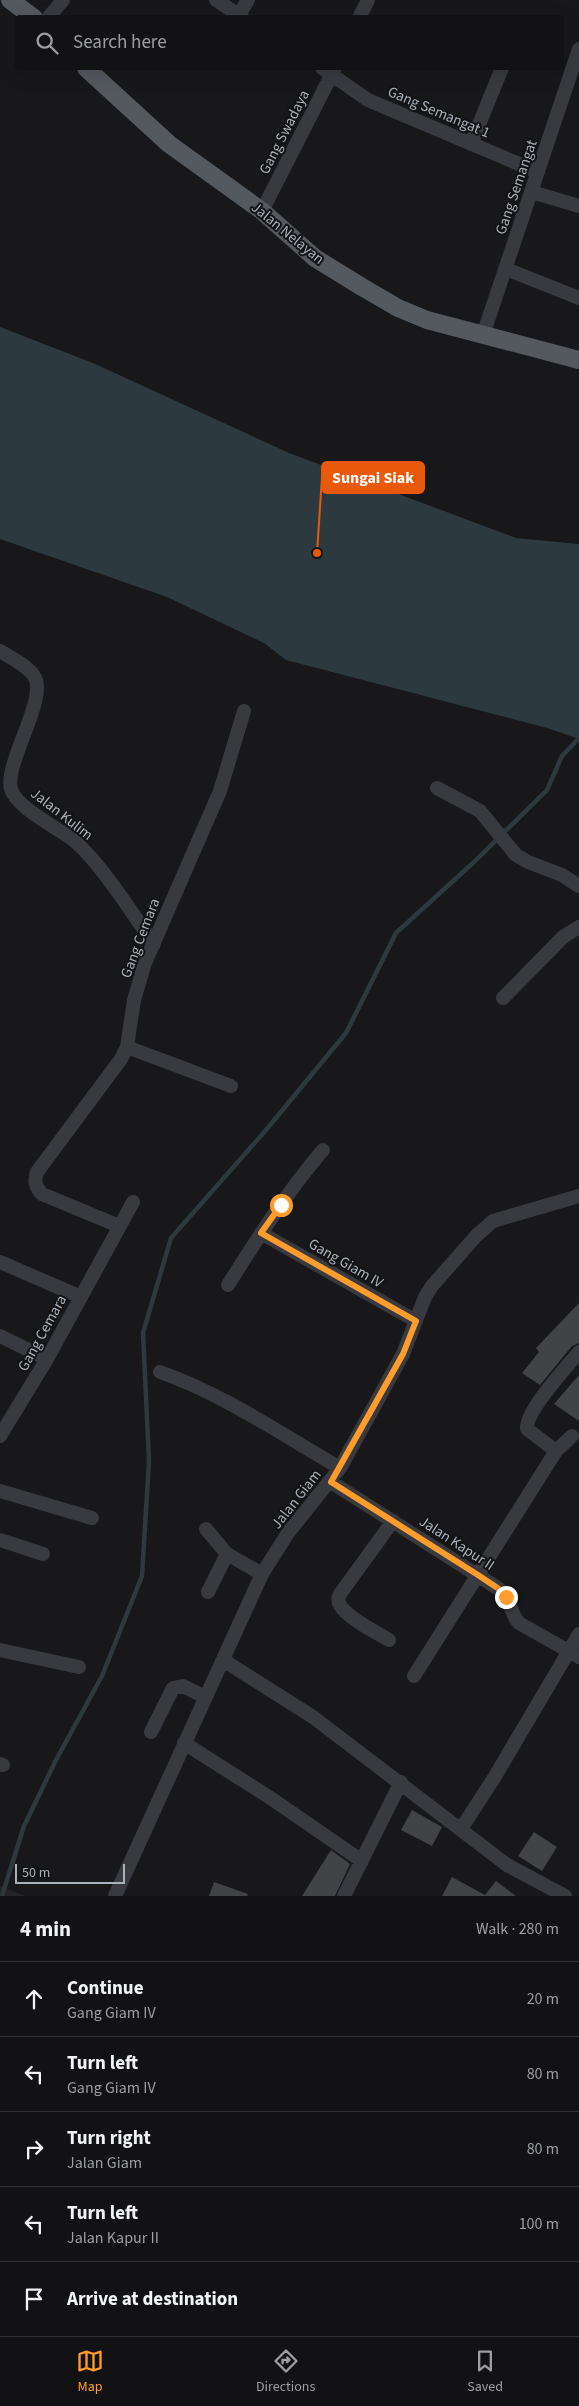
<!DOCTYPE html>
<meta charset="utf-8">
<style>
body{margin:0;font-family:"Source Sans 3",sans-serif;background:#1b1b1d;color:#f1f3f6}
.scale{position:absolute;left:15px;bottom:12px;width:110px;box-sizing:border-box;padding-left:5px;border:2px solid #a9b1bb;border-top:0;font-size:14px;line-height:18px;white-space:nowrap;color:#a9b1bb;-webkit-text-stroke:4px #131315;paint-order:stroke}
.stop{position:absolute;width:15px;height:15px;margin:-11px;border:4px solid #ff9c2b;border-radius:50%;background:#fff}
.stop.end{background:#ff9c2b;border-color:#fff;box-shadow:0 1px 5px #0008}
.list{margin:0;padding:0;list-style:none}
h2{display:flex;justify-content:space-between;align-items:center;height:65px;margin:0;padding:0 20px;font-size:21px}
h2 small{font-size:16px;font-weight:400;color:#9c9ea0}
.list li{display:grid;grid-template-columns:32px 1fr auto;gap:15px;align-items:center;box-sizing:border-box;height:75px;padding:0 20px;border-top:1px solid #313234}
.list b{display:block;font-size:19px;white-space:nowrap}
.list p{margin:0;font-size:16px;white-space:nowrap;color:#9c9ea0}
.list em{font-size:16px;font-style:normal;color:#9c9ea0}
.icon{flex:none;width:28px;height:28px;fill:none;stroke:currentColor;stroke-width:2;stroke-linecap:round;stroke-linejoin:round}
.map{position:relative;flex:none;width:579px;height:1896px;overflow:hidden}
.search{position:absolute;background:#121214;box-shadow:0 5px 20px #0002;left:15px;right:15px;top:15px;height:55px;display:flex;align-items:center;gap:12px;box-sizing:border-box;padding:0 18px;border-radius:5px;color:#9c9ea0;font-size:19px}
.sheet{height:440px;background:#121214}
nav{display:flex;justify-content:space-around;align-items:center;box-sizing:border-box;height:70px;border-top:1px solid #313234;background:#121214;font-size:14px;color:#9c9ea0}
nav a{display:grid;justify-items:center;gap:2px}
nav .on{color:#ff9c2b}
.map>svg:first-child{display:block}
.built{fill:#242427}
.water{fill:#2c393f}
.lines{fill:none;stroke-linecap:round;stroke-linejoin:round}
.stream{stroke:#2c393f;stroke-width:4.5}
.building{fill:#424347}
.minor{stroke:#383a3f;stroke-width:14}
.major{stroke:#54585f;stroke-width:18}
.route{stroke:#ff9c2b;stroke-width:6}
.labels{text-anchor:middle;stroke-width:4;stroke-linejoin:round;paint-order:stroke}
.street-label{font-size:15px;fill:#a9b1bb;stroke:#131315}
.leader{fill:none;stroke:#e8590c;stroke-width:2}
.callout-dot{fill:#e8590c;stroke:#131315;stroke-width:2}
.callout{fill:#e8590c;stroke:#e8590c;stroke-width:2}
.callout-label{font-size:16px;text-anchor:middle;font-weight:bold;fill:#fff}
</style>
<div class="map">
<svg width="579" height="1896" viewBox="0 0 579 1896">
<rect width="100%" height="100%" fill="#18181a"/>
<path class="built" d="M0,1886L25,1896H0Z"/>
<path class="water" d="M0,327L93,363L289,453L516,538L579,544V739L547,728L286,660L264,643L167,597L0,539Z"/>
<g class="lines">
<path class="stream" d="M2,1896L24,1826L56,1760L102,1676L142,1576L149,1461L143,1333L171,1238L266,1130L346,1033L396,933L474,862L547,790L562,756L579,738"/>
</g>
<path class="building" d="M579,1303V1343L572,1346L540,1385L522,1373L539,1352L536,1348Z
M579,1375V1421L554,1404Z
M412,1810L442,1827L432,1846L401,1830Z
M534,1832L557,1847L542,1871L518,1856Z
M331,1850L350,1864L335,1896H302Z
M452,1877L485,1895L496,1881L516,1896H442Z
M214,1882L248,1894L247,1896H209Z"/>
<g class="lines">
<path class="minor" d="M216,0L243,18
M239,15L248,0
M48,18L63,0
M359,18L368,0
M322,68L368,100L538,172
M471,144L502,68
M532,192L579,206
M262,211L335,68
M506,269L579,298
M483,335L579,49
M0,651C11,658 27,665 34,676C49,697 4,763 11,789C16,807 56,827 72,839C99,860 133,915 154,944
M437,788L480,811L516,855L528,862L562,875L579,886
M503,998L563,937L579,927
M127,1047L231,1086
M119,1226L42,1194C35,1187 34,1181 37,1172L121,1059L127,1047L134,1000L145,963L220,791L244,711
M261,1233L416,1321
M0,1262L81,1297
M228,1285C257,1239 287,1192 323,1150
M0,1336L47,1359
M160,1372C221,1393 283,1435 340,1468
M0,1436L47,1359L133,1202
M556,1451L527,1429C525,1411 567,1367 579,1352
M331,1482L499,1589C510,1598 510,1613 519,1623L579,1657
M0,1491L92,1518
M206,1529L227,1554L262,1574
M0,1540L43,1554
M208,1592L227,1554
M389,1640C377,1633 346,1617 340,1605C337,1601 338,1598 340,1594L393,1521
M0,1650L79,1667
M223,1660L313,1717L507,1865L565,1896
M414,1676L556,1451L572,1436
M151,1732L173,1688L183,1686L205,1697
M184,1743L272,1799L362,1861
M0,1764L3,1765
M461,1829L494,1778L579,1634
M115,1896L262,1574L288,1533L340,1468L403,1354L425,1297L432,1286L476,1236L493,1221L579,1196
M344,1896L401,1782"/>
<path class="major" d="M10,0L34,18
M86,68L169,144L262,211L315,258L362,287L398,308L427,320L579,360"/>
</g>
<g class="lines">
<path class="route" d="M281,1205L261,1233L416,1321L403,1354L331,1482L478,1575L499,1589L506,1597"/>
</g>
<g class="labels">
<g class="street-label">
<text transform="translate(439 112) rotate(23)" y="5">Gang Semangat 1</text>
<text transform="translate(284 132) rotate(-63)" y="5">Gang Swadaya</text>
<text transform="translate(516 187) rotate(-71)" y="5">Gang Semangat</text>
<text transform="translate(288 233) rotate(39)" y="5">Jalan Nelayan</text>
<text transform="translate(62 814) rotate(38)" y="5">Jalan Kulim</text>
<text transform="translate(140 938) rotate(-69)" y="5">Gang Cemara</text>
<text transform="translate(346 1263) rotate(30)" y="5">Gang Giam IV</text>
<text transform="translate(42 1333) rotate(-61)" y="5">Gang Cemara</text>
<text transform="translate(296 1499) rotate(-52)" y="5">Jalan Giam</text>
<text transform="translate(457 1543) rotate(33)" y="5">Jalan Kapur II</text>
</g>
</g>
<path class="leader" d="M317 553L322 477"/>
<circle class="callout-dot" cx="317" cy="553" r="5"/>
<rect class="callout" x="322" y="462" width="102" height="31" rx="5"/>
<g class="callout-label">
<text x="373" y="483">Sungai Siak</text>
</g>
</svg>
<div class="scale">50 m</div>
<div class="stop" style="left:281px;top:1205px"></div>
<div class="stop end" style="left:506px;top:1597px"></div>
<div class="search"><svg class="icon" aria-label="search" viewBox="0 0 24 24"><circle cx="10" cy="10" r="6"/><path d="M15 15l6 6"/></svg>Search here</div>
</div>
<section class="sheet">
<h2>4 min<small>Walk · 280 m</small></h2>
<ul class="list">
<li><svg class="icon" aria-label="ahead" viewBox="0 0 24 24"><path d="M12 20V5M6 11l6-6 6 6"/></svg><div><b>Continue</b><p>Gang Giam IV</p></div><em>20 m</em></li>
<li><svg class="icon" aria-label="left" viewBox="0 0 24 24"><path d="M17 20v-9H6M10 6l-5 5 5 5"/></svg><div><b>Turn left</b><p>Gang Giam IV</p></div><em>80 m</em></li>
<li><svg class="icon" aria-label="right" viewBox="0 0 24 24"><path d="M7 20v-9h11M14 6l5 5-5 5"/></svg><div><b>Turn right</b><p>Jalan Giam</p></div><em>80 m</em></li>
<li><svg class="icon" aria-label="left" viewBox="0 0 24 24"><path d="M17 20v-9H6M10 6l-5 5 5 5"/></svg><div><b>Turn left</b><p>Jalan Kapur II</p></div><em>100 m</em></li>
<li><svg class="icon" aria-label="arrive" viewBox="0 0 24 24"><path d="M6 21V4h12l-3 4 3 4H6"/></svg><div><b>Arrive at destination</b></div></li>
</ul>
</section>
<nav>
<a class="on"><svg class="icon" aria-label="map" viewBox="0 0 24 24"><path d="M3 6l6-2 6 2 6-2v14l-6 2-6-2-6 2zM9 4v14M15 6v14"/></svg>Map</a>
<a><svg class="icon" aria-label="directions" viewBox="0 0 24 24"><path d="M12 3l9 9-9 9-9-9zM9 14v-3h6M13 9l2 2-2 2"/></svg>Directions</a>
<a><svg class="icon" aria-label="saved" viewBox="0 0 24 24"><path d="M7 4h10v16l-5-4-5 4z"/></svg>Saved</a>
</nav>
